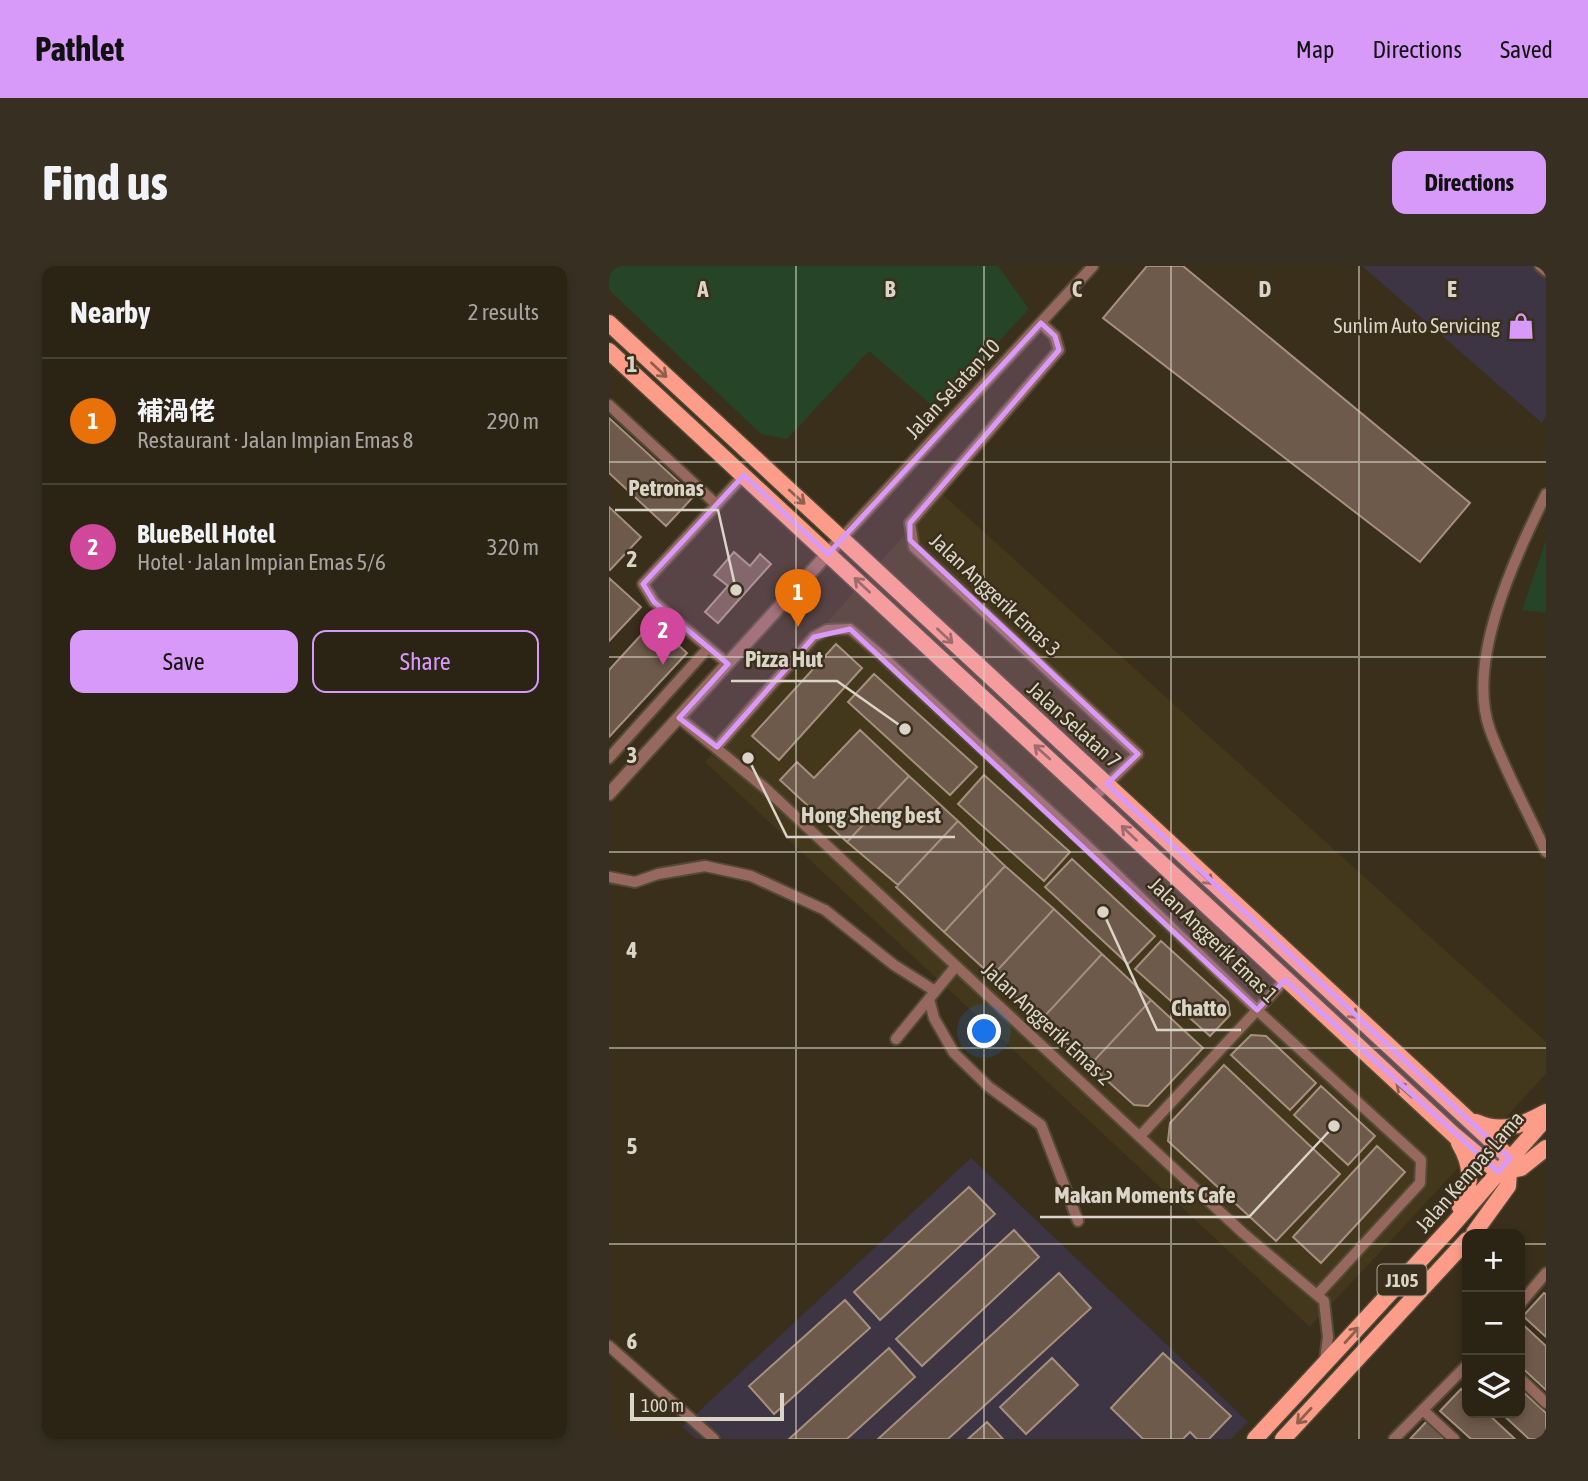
<!DOCTYPE html>
<meta charset="utf-8">
<style>
body{margin:0;font-family:"Asap Condensed","Noto Sans SC",sans-serif;background:#372f22;color:#f1f3f6}
.controls{position:absolute;right:21px;bottom:21px;display:grid;overflow:hidden;border-radius:14px;box-shadow:0 4px 10px #0003}
.controls button{width:63px;height:63px;display:grid;place-items:center;padding:0;border:0;border-bottom:2px solid #474034;background:#2b2314;color:#f1f3f6;font:35px sans-serif}
.scale{position:absolute;left:21px;bottom:18px;width:154px;box-sizing:border-box;padding-left:7px;border:4px solid #dbd5c9;border-top:0;font-size:19px;line-height:24px;white-space:nowrap;color:#dbd5c9;-webkit-text-stroke:5px #392f1a;paint-order:stroke}
.you{position:absolute;left:376px;top:766px;width:24px;height:24px;margin:-18px;border:5px solid #fff;border-radius:50%;background:#1a73e8;box-shadow:0 0 0 10px #1a73e833}
.badge{display:grid;place-items:center;width:46px;height:46px;border-radius:50%;background:#d89af8;color:#fff;font-size:23px;font-weight:700}
.pin{position:absolute;translate:-50% -58px;filter:drop-shadow(0 2px 4px #0008)}
.pin::after{content:'';position:absolute;top:37px;width:24px;height:21px;background:inherit;clip-path:polygon(0 0,100% 0,50% 100%)}
.list{margin:0;padding:0;list-style:none}
h2{display:flex;justify-content:space-between;align-items:center;height:91px;margin:0;padding:0 28px;font-size:30px}
h2 small{font-size:23px;font-weight:400;color:#a6a4a0}
.list li{display:grid;grid-template-columns:46px 1fr auto;gap:21px;align-items:center;box-sizing:border-box;height:126px;padding:0 28px;border-top:2px solid #474034}
.list b{display:block;font-size:26px;white-space:nowrap}
.list p{margin:0;font-size:23px;white-space:nowrap;color:#a6a4a0}
.list em{font-size:23px;font-style:normal;color:#a6a4a0}
.actions{display:flex;gap:14px;padding:21px 28px}
.actions a{flex:1;padding:16px 0;border:2px solid #d89af8;border-radius:14px;text-align:center;font-size:24px;color:#d89af8}
.actions .main{background:#d89af8;color:#111}
.icon{flex:none;width:38px;height:38px;fill:none;stroke:currentColor;stroke-width:2;stroke-linecap:round;stroke-linejoin:round}
.map{position:relative;flex:none;width:937px;height:1173px;overflow:hidden;border-radius:14px}
header{display:flex;align-items:center;gap:42px;box-sizing:border-box;height:98px;padding:0 35px;background:#d89af8;color:#111}
header strong{font-size:33px}
nav{display:flex;gap:38px;margin-inline-start:auto;font-size:24px}
.intro{display:flex;align-items:center;justify-content:space-between;box-sizing:border-box;height:168px;padding:0 42px}
h1{margin:0;font-size:49px}
.button{padding:18px 32px;border-radius:14px;background:#d89af8;color:#111;font-size:24px;font-weight:700}
main{display:flex;gap:42px;padding:0 42px}
aside{flex:1;background:#2b2314;border-radius:14px;box-shadow:0 4px 10px #0003}
.map>svg:first-child{display:block}
.built{fill:#44381c}
.industrial{fill:#3d3444}
.green{fill:#254428}
.building{fill:#6e5a4a;stroke:#a58f7e;stroke-width:2}
.lines{fill:none;stroke-linecap:round;stroke-linejoin:round}
.minor-casing{stroke:#534a36;stroke-width:14}
.tertiary-casing{stroke:#534a36;stroke-width:16}
.primary-casing{stroke:#534a36;stroke-width:19}
.minor{stroke:#97685e;stroke-width:10}
.tertiary{stroke:#97685e;stroke-width:12}
.primary{stroke:#fd9d89;stroke-width:16}
.oneway{stroke:#91604c}
.marked{fill:#d89af8;fill-opacity:0.2;stroke:#d89af8;stroke-width:5;stroke-linejoin:round}
.grid{fill:none;stroke:#dbd5c9;stroke-width:2;stroke-opacity:0.55}
.labels{text-anchor:middle;stroke-width:5;stroke-linejoin:round;paint-order:stroke}
.shield{fill:#392f1a;stroke:#aaa394;stroke-width:2}
.shield-label{font-size:19px;font-weight:bold;fill:#dbd5c9}
.poi-label{font-size:21px;fill:#dbd5c9;stroke:#392f1a;text-anchor:end}
.street-label{font-size:21px;fill:#dbd5c9;stroke:#392f1a}
.grid-label{font-size:23px;text-anchor:middle;font-weight:bold;fill:#dbd5c9;stroke:#392f1a;stroke-width:5;stroke-linejoin:round;paint-order:stroke}
.leader{fill:none;stroke:#dbd5c9;stroke-width:2.5}
.callout-dot{fill:#dbd5c9;stroke:#392f1a;stroke-width:2.5}
.callout-label{font-size:23px;text-anchor:middle;font-weight:bold;fill:#dbd5c9;stroke:#392f1a;stroke-width:5;stroke-linejoin:round;paint-order:stroke}
</style>
<header>
<strong>Pathlet</strong>
<nav><a>Map</a><a>Directions</a><a>Saved</a></nav>
</header>
<div class="intro"><h1>Find us</h1><a class="button">Directions</a></div>
<main>
<aside>
<h2>Nearby<small>2 results</small></h2>
<ul class="list">
<li><span class="badge" style="background:#e8710a">1</span><div><b>補渦佬</b><p>Restaurant · Jalan Impian Emas 8</p></div><em>290 m</em></li>
<li><span class="badge" style="background:#d1479c">2</span><div><b>BlueBell Hotel</b><p>Hotel · Jalan Impian Emas 5/6</p></div><em>320 m</em></li>
</ul>
<div class="actions"><a class="main">Save</a><a>Share</a></div>
</aside>
<div class="map">
<svg width="937" height="1173" viewBox="0 0 937 1173">
<rect width="100%" height="100%" fill="#392f1a"/>
<path class="built" d="M332,227L937,776V808L701,1061L96,496Z"/>
<path class="industrial" d="M753,0H937V150L933,157Z
M362,892L639,1156L622,1173H87L73,1161Z"/>
<path class="green" d="M0,0H389L420,43L327,143L260,85L178,173L152,168L0,24Z
M937,274V347L913,344Z"/>
<path class="building" d="M538,0H574L861,237L811,296L494,52Z
M0,152L85,230L57,260L0,207Z
M0,241L32,271L1,304L0,303Z
M125,286L141,300L151,288L162,298L109,357L96,346L119,320L105,309Z
M0,312L32,341L0,375Z
M44,356L78,387L0,471V404Z
M227,378L253,402L170,494L143,470Z
M265,408L368,501L341,529L239,436Z
M251,464L300,510L238,576L171,514L188,496L205,512Z
M375,509L461,586L435,615L349,538Z
M300,510L349,555L289,619L238,576Z
M349,555L396,600L335,666L287,621Z
M463,593L546,670L519,698L436,621Z
M396,600L445,643L383,710L335,666Z
M445,643L493,688L433,753L383,710Z
M552,675L619,736L621,749L601,770L526,703Z
M493,688L542,734L481,799L433,753Z
M542,734L594,782L539,840L525,839L481,799Z
M642,769L657,770L707,817L681,844L622,789Z
M615,799L731,908L667,975L559,875L561,857Z
M712,820L766,870L739,899L685,849Z
M768,880L796,906L712,997L684,971Z
M360,921L386,948L271,1054L245,1026Z
M405,964L430,991L313,1100L287,1073Z
M450,1007L482,1042L339,1173H269Z
M935,1027L937,1028V1071L914,1050Z
M236,1034L261,1062L165,1148L140,1120Z
M911,1056L937,1080V1124L911,1100Z
M280,1082L306,1111L238,1173H180Z
M554,1087L622,1150L600,1173H588L581,1166L574,1173H534L502,1142Z
M443,1092L469,1119L417,1168L391,1141Z
M852,1123L858,1129V1147H878L906,1173H862L831,1145Z
M911,1123L937,1147V1173H920L892,1147H911Z
M818,1155L836,1173H801Z
M378,1156L394,1173H359Z"/>
<g class="lines">
<defs>
<path id="minor" d="M931,0L937,5
M432,57L446,70L450,84L301,257L305,281L529,488L484,532
M0,139L107,238
M937,228C907,290 856,394 881,464C896,505 919,546 937,586
M233,272L484,0
M119,398L45,336L34,318L135,209
M70,452L156,522L634,967L715,1035L719,1071L716,1094
M108,481L205,371L218,364L241,363L274,391L475,577L648,744L812,894L811,917L708,1029
M0,492L99,382
M0,611L26,616L49,608L96,600L142,610L216,644L285,699L326,725
M320,733L325,752L345,787L380,821L432,859L469,955
M287,773L347,700
M531,870L676,714
M911,1038L937,1007
M0,1080L105,1173
M911,1112L937,1137
M815,1145L845,1173
M785,1173L858,1099"/>
<path id="tertiary" d="M0,528L233,272"/>
<path id="primary" d="M0,57L901,892L899,920L865,967
M0,85L846,870L889,906L912,902L937,882
M867,856C894,868 913,859 937,846
M850,877C864,901 863,916 851,941
M646,1173L841,962L937,852
M674,1173L858,974"/>
</defs>
<use href="#minor" class="minor-casing"/>
<use href="#tertiary" class="tertiary-casing"/>
<use href="#primary" class="primary-casing"/>
<use href="#minor" class="minor"/>
<use href="#tertiary" class="tertiary"/>
<use href="#primary" class="primary"/>
</g>
<defs><path id="oneway-shaft" d="M-6 0H5M1.5-3L5.5 0L1.5 3" fill="none" stroke-width="1.6" stroke-linecap="round" stroke-linejoin="round" transform="scale(1.75)"/></defs>
<g class="oneway">
<use href="#oneway-shaft" transform="translate(50 104) rotate(43)"/>
<use href="#oneway-shaft" transform="translate(188 231) rotate(42)"/>
<use href="#oneway-shaft" transform="translate(253 319) rotate(-137)"/>
<use href="#oneway-shaft" transform="translate(336 370) rotate(43)"/>
<use href="#oneway-shaft" transform="translate(433 486) rotate(-138)"/>
<use href="#oneway-shaft" transform="translate(520 567) rotate(-136)"/>
<use href="#oneway-shaft" transform="translate(596 611) rotate(43)"/>
<use href="#oneway-shaft" transform="translate(741 745) rotate(43)"/>
<use href="#oneway-shaft" transform="translate(795 824) rotate(-138)"/>
<use href="#oneway-shaft" transform="translate(743 1069) rotate(-48)"/>
<use href="#oneway-shaft" transform="translate(695 1150) rotate(133)"/>
</g>
<path class="marked" d="M432,57L446,70L450,84L301,257V274L529,488L498,518L901,892L889,906L676,714L648,744L241,363L205,371L108,481L70,452L119,398L45,336L34,318L135,209L219,288Z"/>
<path class="grid" d="M187,0V1173M375,0V1173M562,0V1173M750,0V1173M0,196H937M0,391H937M0,586H937M0,782H937M0,978H858M911,978H937"/>
<defs>
<symbol id="shop-bare" viewBox="-9 -9 18 18"><path d="M-5-2.5h2.3a2.7 3.5 0 0 1 5.4 0H5L5.5 6h-11ZM-1.5-2.5h3a1.5 2.3 0 0 0-3 0Z" fill="#d89af8" stroke="#392f1a" stroke-width="2.5" paint-order="stroke"/></symbol>
</defs>
<g fill-rule="evenodd">
<use href="#shop-bare" x="893" y="41" width="38" height="38"/>
</g>
<g class="labels">
<rect class="shield" x="768.5" y="998.5" width="49" height="31" rx="5"/>
<g class="shield-label">
<text x="793" y="1021">J105</text>
</g>
<g class="poi-label">
<text x="891" y="67">Sunlim Auto Servicing</text>
</g>
<g class="street-label">
<text transform="translate(344 123) rotate(-47)" y="7">Jalan Selatan 10</text>
<text transform="translate(386 329) rotate(43)" y="7">Jalan Anggerik Emas 3</text>
<text transform="translate(465 459) rotate(42)" y="7">Jalan Selatan 7</text>
<text transform="translate(604 674) rotate(44)" y="7">Jalan Anggerik Emas 1</text>
<text transform="translate(438 758) rotate(43)" y="7">Jalan Anggerik Emas 2</text>
<text transform="translate(861 906) rotate(-49)" y="7">Jalan Kempas Lama</text>
</g>
</g>
<g class="grid-label">
<text x="94" y="31">A</text>
<text x="281" y="31">B</text>
<text x="468" y="31">C</text>
<text x="656" y="31">D</text>
<text x="843" y="31">E</text>
<text x="23" y="106">1</text>
<text x="23" y="301">2</text>
<text x="23" y="497">3</text>
<text x="23" y="692">4</text>
<text x="23" y="888">5</text>
<text x="23" y="1083">6</text>
</g>
<path class="leader" d="M127 324L109 244H6M296 463L228 415H122M139 492L178 571H346M494 646L548 764H632M725 860L640 951H431"/>
<g class="callout-dot">
<circle cx="127" cy="324" r="7"/>
<circle cx="296" cy="463" r="7"/>
<circle cx="139" cy="492" r="7"/>
<circle cx="494" cy="646" r="7"/>
<circle cx="725" cy="860" r="7"/>
</g>
<g class="callout-label">
<text x="57" y="230">Petronas</text>
<text x="175" y="401">Pizza Hut</text>
<text x="262" y="557">Hong Sheng best</text>
<text x="590" y="750">Chatto</text>
<text x="536" y="937">Makan Moments Cafe</text>
</g>
</svg>
<div class="controls">
<button>+</button>
<button>−</button>
<button><svg class="icon" aria-label="layers" viewBox="0 0 24 24"><path d="M12 4l9 5-9 5-9-5zM3 14l9 5 9-5"/></svg></button>
</div>
<div class="scale">100 m</div>
<div class="you"></div>
<div class="pin badge" style="left:189px;top:361px;background:#e8710a">1</div>
<div class="pin badge" style="left:54px;top:399px;background:#d1479c">2</div>
</div>
</main>
